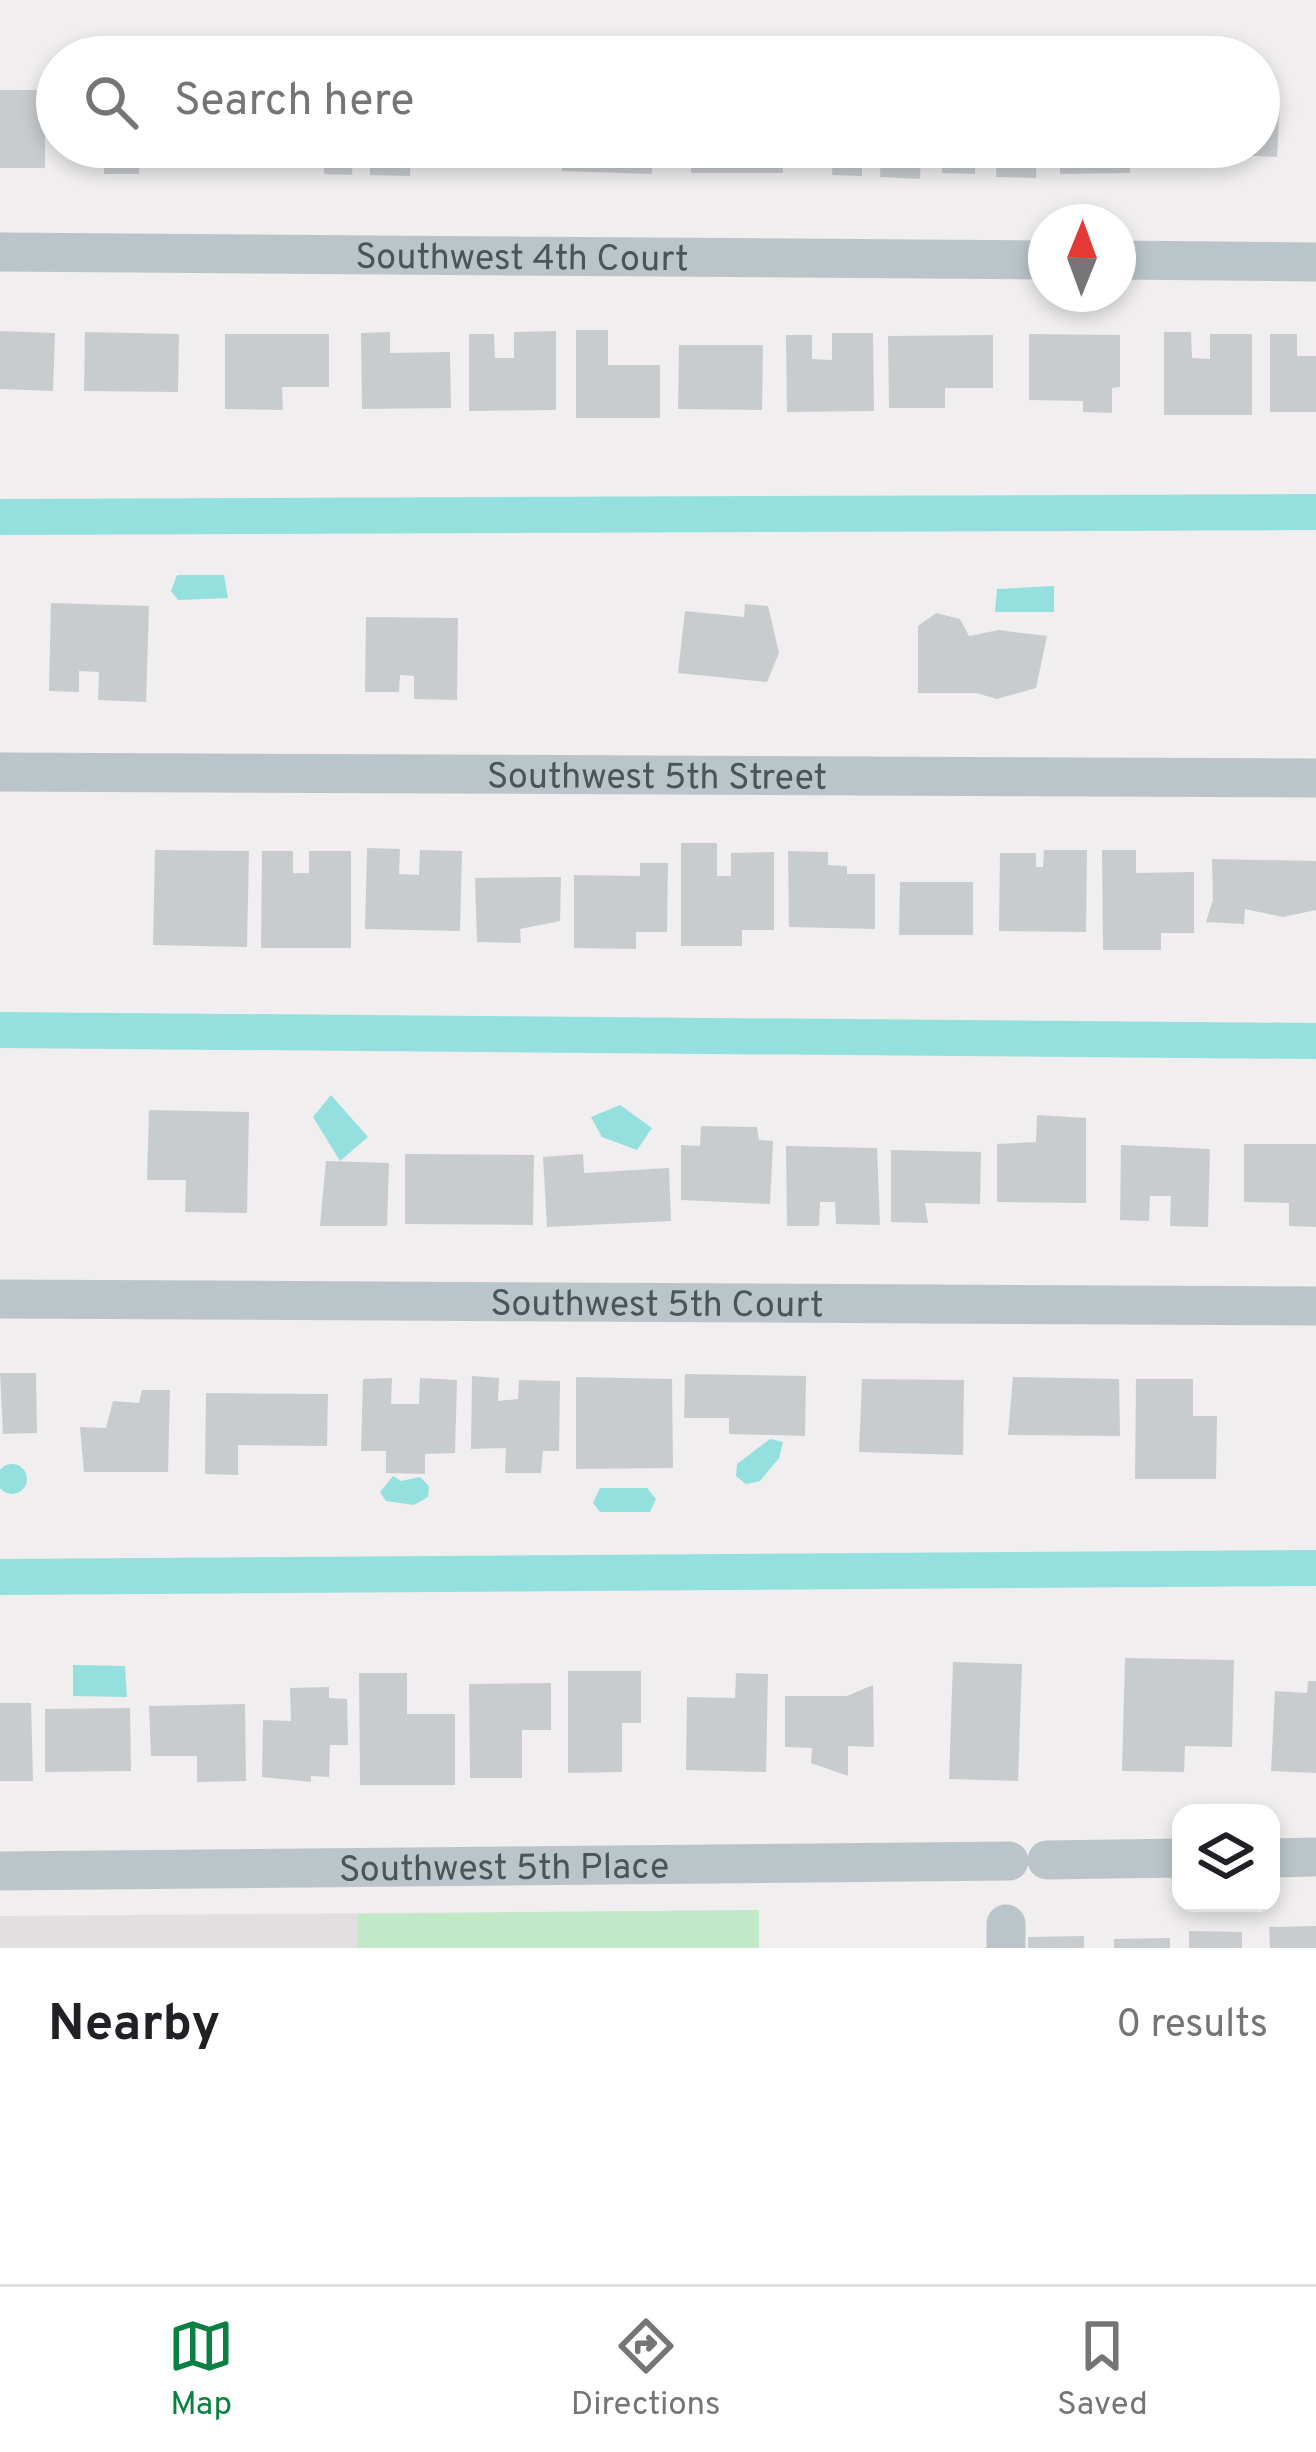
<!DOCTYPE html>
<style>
body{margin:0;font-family:Overpass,sans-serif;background:#f6f6f6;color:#202124}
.controls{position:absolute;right:36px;bottom:36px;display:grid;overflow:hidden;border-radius:24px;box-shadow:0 6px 18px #0003}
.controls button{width:108px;height:108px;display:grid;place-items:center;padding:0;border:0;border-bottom:3px solid #e0e0e0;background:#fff;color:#202124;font:60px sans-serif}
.compass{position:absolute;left:1028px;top:204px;width:108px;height:108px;border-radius:50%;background:#fff;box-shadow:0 6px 18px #0003;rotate:1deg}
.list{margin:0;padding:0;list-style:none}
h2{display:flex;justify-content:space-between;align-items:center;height:156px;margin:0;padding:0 48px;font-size:51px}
h2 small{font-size:39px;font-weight:400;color:#757577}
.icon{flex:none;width:66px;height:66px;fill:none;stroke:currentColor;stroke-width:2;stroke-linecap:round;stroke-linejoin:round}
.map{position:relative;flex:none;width:1316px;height:1948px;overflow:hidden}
.search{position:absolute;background:#fff;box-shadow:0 6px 18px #0003;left:36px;right:36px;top:36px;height:132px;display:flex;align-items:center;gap:30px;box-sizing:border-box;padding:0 42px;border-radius:66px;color:#757577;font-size:45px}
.sheet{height:336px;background:#fff}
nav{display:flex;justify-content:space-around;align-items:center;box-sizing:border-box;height:168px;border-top:3px solid #e0e0e0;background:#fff;font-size:33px;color:#757577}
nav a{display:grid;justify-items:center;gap:6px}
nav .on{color:#0b8043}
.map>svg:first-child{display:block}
.education{fill:#e1dfe0}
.green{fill:#c1e9c7}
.water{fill:#93e0de}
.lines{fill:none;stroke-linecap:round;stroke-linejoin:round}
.canal{stroke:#93e0de;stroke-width:36}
.building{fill:#c8cccf}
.minor{stroke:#bbc5c9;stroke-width:39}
.labels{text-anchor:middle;stroke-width:10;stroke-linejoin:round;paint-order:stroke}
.street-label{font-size:36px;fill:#485559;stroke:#fff}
</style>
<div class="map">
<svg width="1316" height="1948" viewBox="0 0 1316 1948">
<rect width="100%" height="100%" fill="#f0eeee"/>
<path class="education" d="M759,1910V1948H0V1916Z"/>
<path class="green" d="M759,1910V1948H358V1914Z"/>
<path class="water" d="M177,575H224L228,598L178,600L171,591Z
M1054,586V612H995L997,589Z
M331,1095L368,1137L340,1161L313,1117Z
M620,1105L652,1128L637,1150L602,1137L591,1117Z
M770,1439L783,1442L779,1458L760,1481L746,1484L736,1476L737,1464Z
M-3 1479a15 15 0 1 1 30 0a15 15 0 1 1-30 0Z
M393,1476L401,1481L420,1477L429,1486L428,1497L414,1505L386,1501L380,1492Z
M600,1488H647L656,1499L650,1512H600L593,1503Z
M73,1665L125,1666L127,1697L73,1696Z"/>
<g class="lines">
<path class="canal" d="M0,517L1316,512
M0,1030L1316,1041
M0,1577L1316,1568"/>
</g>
<path class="building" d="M0,90H45V168H0Z
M1259,99L1280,100L1277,157L1200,153L1201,147H1259Z
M104,147H139V174H104Z
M221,147H302V154H245V163H220Z
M325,147H353L352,175L324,174Z
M357,147H411L410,176L370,175V151Z
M432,147H542V165L432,166Z
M562,147H653L652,174L562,171Z
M691,147H783V173H691Z
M833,147H862V176L832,175Z
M866,147H921L920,179L880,177L881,151Z
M942,147H1037L1036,178L996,177L997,153L975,152V174L942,173Z
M1060,147H1130V173L1060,174Z
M576,330H608V365H660V418H576Z
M0,331L55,333L53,391L0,389Z
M556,331V410L469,411V334H494L495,358H514V332Z
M85,332L179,334L178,392L84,391Z
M390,332V353L450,352L451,408L362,409L361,333Z
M1164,332H1191L1192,358L1210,359V334H1252V415H1164Z
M832,333H873L874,411L787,412L786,335H812V359L832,360Z
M225,334H329V387H282L283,410L225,409Z
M1029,334L1120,335V387L1112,388V413L1083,412V401L1029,400Z
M1270,334H1297V356H1316V412H1270Z
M993,335V388H945V408H889L888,336Z
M679,345H763L762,410L678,409Z
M51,603L149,606L146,702L98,700L99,672L79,671V692L49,691Z
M745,604L768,606L779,653L767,682L678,673L685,611L744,617Z
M936,613L960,619L969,636L999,630L1047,636L1036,688L997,699L976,693H918V626Z
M366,617L458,618L457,700L414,699V676L400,675L399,692H365Z
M681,843H717V876H731V853L774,852V930H742V946H681Z
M367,848L400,849L399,874L419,875L420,850L462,851L460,931L365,929Z
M155,850L249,851L247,947L153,945Z
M1044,850H1087L1086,932L999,931L1000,853H1036V867H1043Z
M1102,850H1136V873L1194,872V933H1161V950H1103Z
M262,851H293V873H309V851H351V948H261Z
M788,851L828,852V865L847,866V874H875V929L789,927Z
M1212,859L1316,861V910L1283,917L1245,909L1244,924L1206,922L1213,900Z
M640,863H668L667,932H636V949L574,948V875L640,876Z
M561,877L560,921L520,929L521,943L477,942L475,878Z
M900,882H973V935H899Z
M149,1110L249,1112L247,1213L185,1212L186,1180H147Z
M1037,1115L1086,1118V1203L997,1202V1144L1036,1142Z
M701,1126L757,1127L759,1140L773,1141L770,1204L681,1200V1145L700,1146Z
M1244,1144H1316V1227L1289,1226V1203L1244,1202Z
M1121,1145L1210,1149L1208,1227L1170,1226L1171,1196H1150L1149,1221L1120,1220Z
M786,1146L877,1148L880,1225L836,1224L835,1202H820L819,1226H787Z
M891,1150L981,1152L980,1204L925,1203L928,1223L891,1222Z
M405,1154L534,1155L533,1225L405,1224Z
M583,1154L584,1173L669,1168L671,1221L547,1227L543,1157Z
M326,1161L389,1163L387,1226H320Z
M0,1373H36L37,1433L3,1434Z
M685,1374L806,1376L805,1436L729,1434V1418H684Z
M472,1376L499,1378L498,1401L518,1399L519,1380L560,1381L559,1451H543L541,1473H505L506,1448L471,1449Z
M576,1377L672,1379L673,1468L576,1469Z
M1013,1377L1119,1379L1120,1436L1008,1435Z
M392,1378L391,1404H419L420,1378L457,1380L455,1453L425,1454V1474L386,1473V1451H361L363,1379Z
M862,1379L964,1380L963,1455L859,1452Z
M1136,1379H1193V1416H1217L1216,1479H1135Z
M142,1390H170L168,1472H84L80,1427L106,1428L113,1401L139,1403Z
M206,1393L328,1394L327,1446L238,1445V1475L205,1474Z
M1125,1658L1234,1660L1232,1747L1185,1746L1184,1772L1122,1771Z
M953,1662L1022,1664L1018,1781L949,1779Z
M568,1671H641V1723H622V1772L568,1773Z
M359,1673H407V1714H455V1785H360Z
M736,1673L768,1674L766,1772L686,1770L687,1697L735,1698Z
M1308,1681H1316V1773L1271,1771L1275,1691L1307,1693Z
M551,1683V1730H522V1778H470L469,1684Z
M873,1685L874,1747L848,1746V1776L811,1763L812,1748L785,1747V1696H847Z
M329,1687V1698L347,1699L348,1745H330L329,1777L311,1776V1782L262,1777L263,1720L291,1721L290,1688Z
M0,1703H31L33,1781H0Z
M245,1704L246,1781L197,1782V1756H151L149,1706Z
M130,1708L131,1771L45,1772V1709Z
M1316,1926V1948H1270L1269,1927Z
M1189,1931L1242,1932V1948H1189Z
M1084,1936V1948H1028V1937Z
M1170,1938V1948H1114V1939Z"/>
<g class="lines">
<g class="minor">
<path id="s1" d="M0,252L1046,260"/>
<path d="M1118,260L1316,262"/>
<path id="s2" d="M0,772L1316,778"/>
<path id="s3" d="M0,1299L1316,1306"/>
<path d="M1271,1858L1316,1857"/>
<path d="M1047,1860L1181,1858"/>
<path id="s4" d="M0,1871L1009,1861"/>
<path d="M1006,1924V1948"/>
</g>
</g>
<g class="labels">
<g class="street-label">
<text dy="13" stroke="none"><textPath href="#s1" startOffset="522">Southwest 4th Court</textPath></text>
<text dy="13" stroke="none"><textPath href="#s2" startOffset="657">Southwest 5th Street</textPath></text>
<text dy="13" stroke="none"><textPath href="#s3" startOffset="657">Southwest 5th Court</textPath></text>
<text dy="13" stroke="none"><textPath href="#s4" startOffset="504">Southwest 5th Place</textPath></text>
</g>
</g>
</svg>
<div class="controls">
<button><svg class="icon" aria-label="layers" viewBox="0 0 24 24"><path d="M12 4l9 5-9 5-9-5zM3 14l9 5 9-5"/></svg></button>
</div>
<svg class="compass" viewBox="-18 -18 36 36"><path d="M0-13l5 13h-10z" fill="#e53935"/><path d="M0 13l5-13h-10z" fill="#757577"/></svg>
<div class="search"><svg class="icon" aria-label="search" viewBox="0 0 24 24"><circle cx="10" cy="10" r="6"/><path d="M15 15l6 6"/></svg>Search here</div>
</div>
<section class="sheet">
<h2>Nearby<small>0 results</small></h2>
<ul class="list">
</ul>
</section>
<nav>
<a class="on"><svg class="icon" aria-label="map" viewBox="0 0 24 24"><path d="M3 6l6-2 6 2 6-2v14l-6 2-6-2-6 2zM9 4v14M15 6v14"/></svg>Map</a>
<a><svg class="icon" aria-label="directions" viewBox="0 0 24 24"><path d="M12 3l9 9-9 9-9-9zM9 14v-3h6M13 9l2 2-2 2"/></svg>Directions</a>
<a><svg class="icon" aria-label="saved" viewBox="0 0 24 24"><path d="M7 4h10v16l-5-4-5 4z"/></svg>Saved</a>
</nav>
